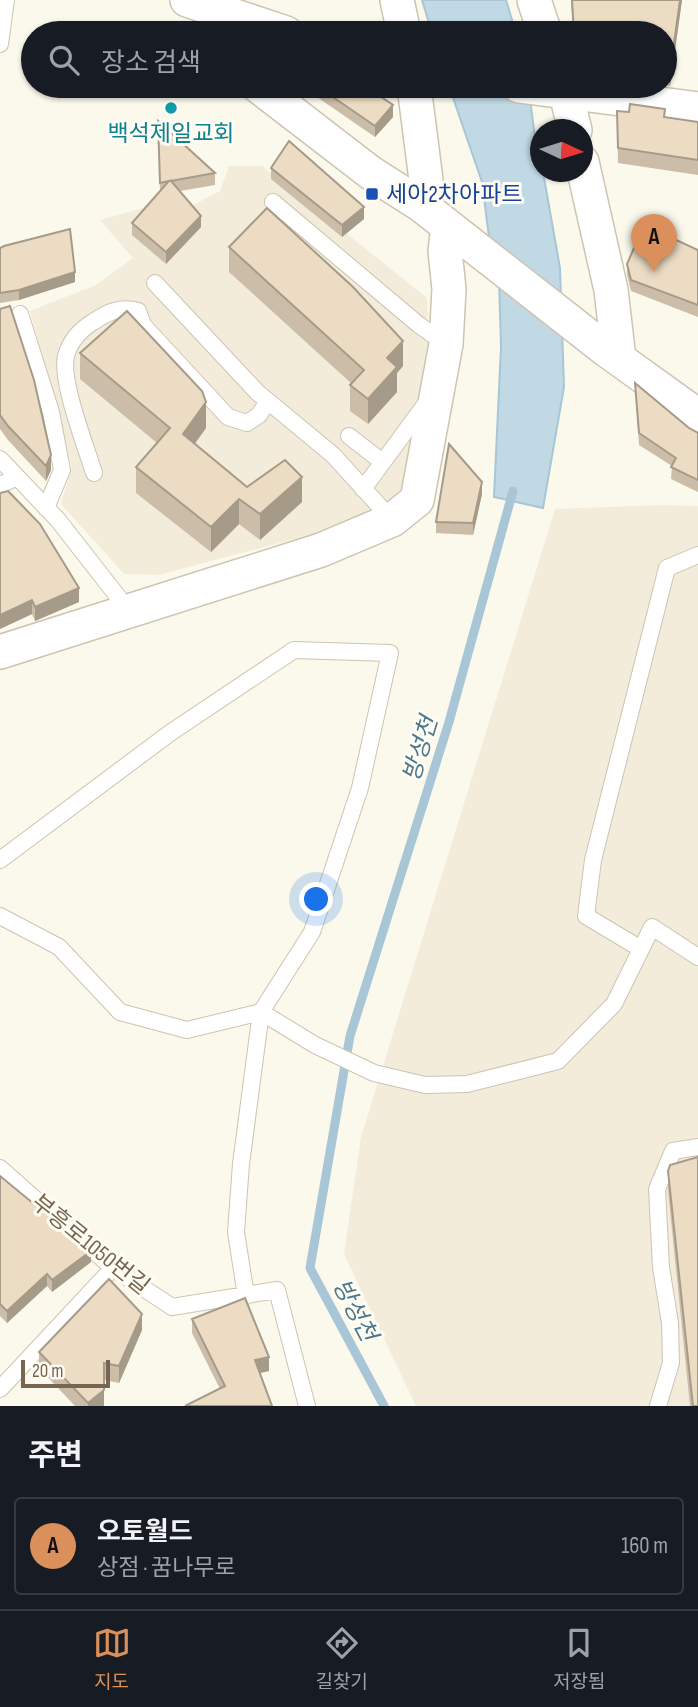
<!DOCTYPE html>
<html lang="ko">
<meta charset="utf-8">
<style>
body{margin:0;font-family:"Sofia Sans Condensed","Noto Sans KR",sans-serif;background:#242831;color:#f1f3f6}
.compass{position:absolute;left:530px;top:119px;width:63px;height:63px;border-radius:50%;background:#171b24;box-shadow:0 2px 5px #0004;rotate:94deg}
.scale{position:absolute;left:21px;bottom:18px;width:89px;box-sizing:border-box;padding-left:7px;border:4px solid #766550;border-top:0;font-size:19px;line-height:24px;white-space:nowrap;color:#766550;-webkit-text-stroke:5px #fefcf3;paint-order:stroke}
.you{position:absolute;left:317px;top:900px;width:24px;height:24px;margin:-18px;border:5px solid #fff;border-radius:50%;background:#1a73e8;box-shadow:0 0 0 10px #1a73e833}
.badge{display:grid;place-items:center;width:46px;height:46px;border-radius:50%;background:#db905c;color:#111;font-size:23px;font-weight:700}
.pin{position:absolute;translate:-50% -58px;filter:drop-shadow(0 2px 4px #0008)}
.pin::after{content:'';position:absolute;top:37px;width:24px;height:21px;background:inherit;clip-path:polygon(0 0,100% 0,50% 100%)}
.list{margin:0;padding:0;list-style:none}
h2{display:flex;justify-content:space-between;align-items:center;height:91px;margin:0;padding:0 28px;font-size:30px}
h2 small{font-size:23px;font-weight:400;color:#9ea1a6}
.list li{display:grid;grid-template-columns:46px 1fr auto;gap:21px;align-items:center;box-sizing:border-box;height:98px;margin:0 14px 14px;padding:0 14px;border:2px solid #363941;border-radius:7px}
.list b{display:block;font-size:26px;white-space:nowrap}
.list p{margin:0;font-size:23px;white-space:nowrap;color:#9ea1a6}
.list em{font-size:23px;font-style:normal;color:#9ea1a6}
.icon{flex:none;width:38px;height:38px;fill:none;stroke:currentColor;stroke-width:2;stroke-linecap:round;stroke-linejoin:round}
.map{position:relative;flex:none;width:698px;height:1406px;overflow:hidden}
.search{position:absolute;background:#171b24;box-shadow:0 2px 5px #0004;left:21px;right:21px;top:21px;height:77px;display:flex;align-items:center;gap:18px;box-sizing:border-box;padding:0 24px;border-radius:38px;color:#9ea1a6;font-size:26px}
.sheet{height:203px;background:#171b24}
nav{display:flex;justify-content:space-around;align-items:center;box-sizing:border-box;height:98px;border-top:2px solid #363941;background:#171b24;font-size:19px;color:#9ea1a6}
nav a{display:grid;justify-items:center;gap:4px}
nav .on{color:#db905c}
.map>svg:first-child{display:block}
.residential{fill:#f3ecdb}
.water{fill:#c1d9e4;stroke:#a8c6d5;stroke-width:2}
.lines{fill:none;stroke-linecap:round;stroke-linejoin:round}
.stream{stroke:#a8c6d5;stroke-width:9}
.service-casing{stroke:#cdc4b2;stroke-width:18}
.minor-casing{stroke:#cdc4b2;stroke-width:36}
.service{stroke:#fff;stroke-width:16}
.minor{stroke:#fff;stroke-width:33}
.wall{fill:#ccbda9}
.shaded-wall{fill:#a69a89}
.building{fill:#eddcc4;stroke:#a69a89;stroke-width:2}
.culture-dot{fill:#0f9aa8;stroke:#fefcf3;stroke-width:2.5}
.transit-dot{fill:#1a4fb4;stroke:#fefcf3;stroke-width:2.5}
.labels{text-anchor:middle;stroke-width:6;stroke-linejoin:round;paint-order:stroke}
.culture-label{font-size:23px;fill:#0d838f;stroke:#fefcf3}
.transit-label{font-size:23px;fill:#164399;stroke:#fefcf3;text-anchor:start}
.street-label{font-size:23px;fill:#766550;stroke:#fefcf3}
.water-label{font-size:24px;font-style:italic;fill:#4e788e;stroke:#fefcf3}
</style>
<div class="map">
<svg width="698" height="1406" viewBox="0 0 698 1406">
<rect width="100%" height="100%" fill="#fbf8ec"/>
<path class="residential" d="M229,166H262L427,298L429,340L418,452L399,498L365,520L159,575L124,574L61,504L72,467L30,311L96,285L133,258L100,220L143,208L175,215L220,191Z
M663,505L698,506V1406H416L344,1254L361,1137L555,509Z"/>
<path class="water" d="M422,0H506L516,33H432Z
M449,86H528L540,172H543L560,268L564,387L543,508L494,497L501,347L499,279L490,245L482,182Z"/>
<g class="lines">
<path class="stream" d="M384,1406L310,1268L350,1036L449,722L513,491"/>
<defs>
<path id="service" d="M0,44L6,0
M273,202L419,325L446,344
M155,283L258,393L333,455L392,520
M20,314L51,412L62,470L46,508
M349,436L381,461
M0,459L58,520L129,611
M94,473C86,447 60,380 66,356C70,341 80,330 93,322C108,312 120,306 138,311L143,325L228,417L247,423L259,415L268,401
M0,485L17,477
M363,489L430,398
M0,860L170,733L294,650L390,653L360,788L312,932L261,1012L241,1164L236,1232L246,1296
M0,916L59,947L120,1012L187,1030L261,1012L315,1045L374,1073L425,1085L467,1084L558,1061L614,1004L652,927L698,957
M641,949L586,916L593,860L667,568L698,555
M0,1168L113,1268L172,1307L277,1290L307,1406
M0,1389L113,1268
M658,1406L671,1363L670,1323L661,1267L657,1189L673,1151L698,1147"/>
<path id="minor" d="M187,0L286,33
M397,0L404,33
M534,0L545,33
M258,86L371,173L421,205L605,349L698,416
M414,86L426,180L421,205
M519,86L698,109
M564,86L575,130
M582,162L611,290L619,359
M0,652L321,550L392,520L417,500L446,344L449,289L445,251L448,227"/>
</defs>
<use href="#service" class="service-casing"/>
<use href="#minor" class="minor-casing"/>
<use href="#service" class="service"/>
<use href="#minor" class="minor"/>
</g>
<path class="wall" d="M571,0H682L670,86L665,85V33H573Z
M301,86H365L393,117L375,137Z
M617,111L698,122V175L618,163Z
M158,121L215,173V185L180,191L201,227L166,264L132,235V223L160,192Z
M271,168L364,219L342,237L271,179Z
M229,247L403,366L397,373V392L368,424L350,411V385L352,384L229,272Z
M0,248L75,282L19,300L0,303Z
M698,250V317L631,291L627,275V264Z
M0,309L51,470L46,481L8,440L0,429Z
M80,353L206,428L195,444L247,487L302,502L260,540L239,524L211,552L136,493V467L157,443L80,379Z
M635,383L689,428L698,433V492L671,479L672,466L639,445Z
M0,493L79,602L35,621L32,614L0,629Z
M482,494L473,535L436,533V522Z
M668,1171L698,1406H690L668,1191Z
M0,1176L91,1262L52,1292L47,1286L7,1323L0,1316Z
M192,1319L269,1371L260,1373L220,1389L192,1333Z
M142,1330L119,1383L104,1380V1406H75L39,1368V1352Z"/>
<path class="shaded-wall" d="M680,0H682L670,86V72Z
M393,105V117L375,137V126Z
M364,207V219L342,237V225Z
M201,216V227L166,264V252Z
M75,272V282L19,300V290Z
M403,341V366L397,373V392L368,424V399L387,358Z
M206,402V428L183,459V434Z
M51,455V470L46,481V466Z
M302,477V502L260,540V514Z
M482,482V494L473,535V523Z
M239,499V524L211,552V527Z
M79,588V602L35,621V607Z
M32,600V614L0,629V615Z
M91,1251V1262L52,1292V1280Z
M47,1274V1286L7,1323V1311Z
M142,1314V1330L119,1383V1366Z
M269,1357V1371L255,1374V1360Z
M104,1363V1406H88V1403Z"/>
<path class="building" d="M572,0H680L670,72L665,71V33H574Z
M317,86H365L393,105L375,126Z
M630,104L665,109L664,117L698,122V160L618,148L617,111L629,112Z
M158,121L215,173L171,181L201,216L166,252L132,223L169,181L160,183Z
M289,141L364,207L342,225L271,168Z
M267,208L353,287L403,341L387,358L397,367L368,399L350,385L364,370L229,247Z
M644,225L698,250V305L631,280L627,264Z
M70,229L75,272L19,290L0,293V248L4,246Z
M10,306L34,380L51,455L46,466L8,426L0,415V309Z
M127,311L202,391L206,402L183,434L247,487L285,460L302,477L260,514L239,499L211,527L136,467L170,428L80,353Z
M635,383L689,428L698,433V480L671,467L676,458L639,433Z
M449,444L482,482L473,523L436,522Z
M8,491L40,524L79,588L35,607L32,600L0,615V493Z
M698,1157V1406H693L668,1171L670,1165Z
M0,1176L91,1251L52,1280L47,1274L7,1311L0,1304Z
M109,1279L142,1314L119,1366L104,1363V1390L88,1403L39,1352Z
M245,1298L269,1357L255,1360L272,1406H185L225,1386L192,1319Z"/>
<circle class="culture-dot" cx="171" cy="108" r="7"/>
<rect class="transit-dot" x="365" y="187" width="14" height="14" rx="3.5"/>
<g class="labels">
<g class="culture-label">
<text x="171" y="141">백석제일교회</text>
</g>
<g class="transit-label">
<text x="386" y="202">세아2차아파트</text>
</g>
<g class="street-label">
<text transform="translate(91 1244) rotate(39)" y="8">부흥로1050번길</text>
</g>
<g class="water-label">
<text transform="translate(420 749) rotate(-73)" y="8">방성천</text>
<text transform="translate(355 1310) rotate(62)" y="8">방성천</text>
</g>
</g>
</svg>
<svg class="compass" viewBox="-18 -18 36 36"><path d="M0-13l5 13h-10z" fill="#e53935"/><path d="M0 13l5-13h-10z" fill="#9ea1a6"/></svg>
<div class="scale">20 m</div>
<div class="you"></div>
<div class="pin badge" style="left:654px;top:272px">A</div>
<div class="search"><svg class="icon" aria-label="search" viewBox="0 0 24 24"><circle cx="10" cy="10" r="6"/><path d="M15 15l6 6"/></svg>장소 검색</div>
</div>
<section class="sheet">
<h2>주변<small></small></h2>
<ul class="list">
<li><span class="badge">A</span><div><b>오토월드</b><p>상점 · 꿈나무로</p></div><em>160 m</em></li>
</ul>
</section>
<nav>
<a class="on"><svg class="icon" aria-label="map" viewBox="0 0 24 24"><path d="M3 6l6-2 6 2 6-2v14l-6 2-6-2-6 2zM9 4v14M15 6v14"/></svg>지도</a>
<a><svg class="icon" aria-label="directions" viewBox="0 0 24 24"><path d="M12 3l9 9-9 9-9-9zM9 14v-3h6M13 9l2 2-2 2"/></svg>길찾기</a>
<a><svg class="icon" aria-label="saved" viewBox="0 0 24 24"><path d="M7 4h10v16l-5-4-5 4z"/></svg>저장됨</a>
</nav>
